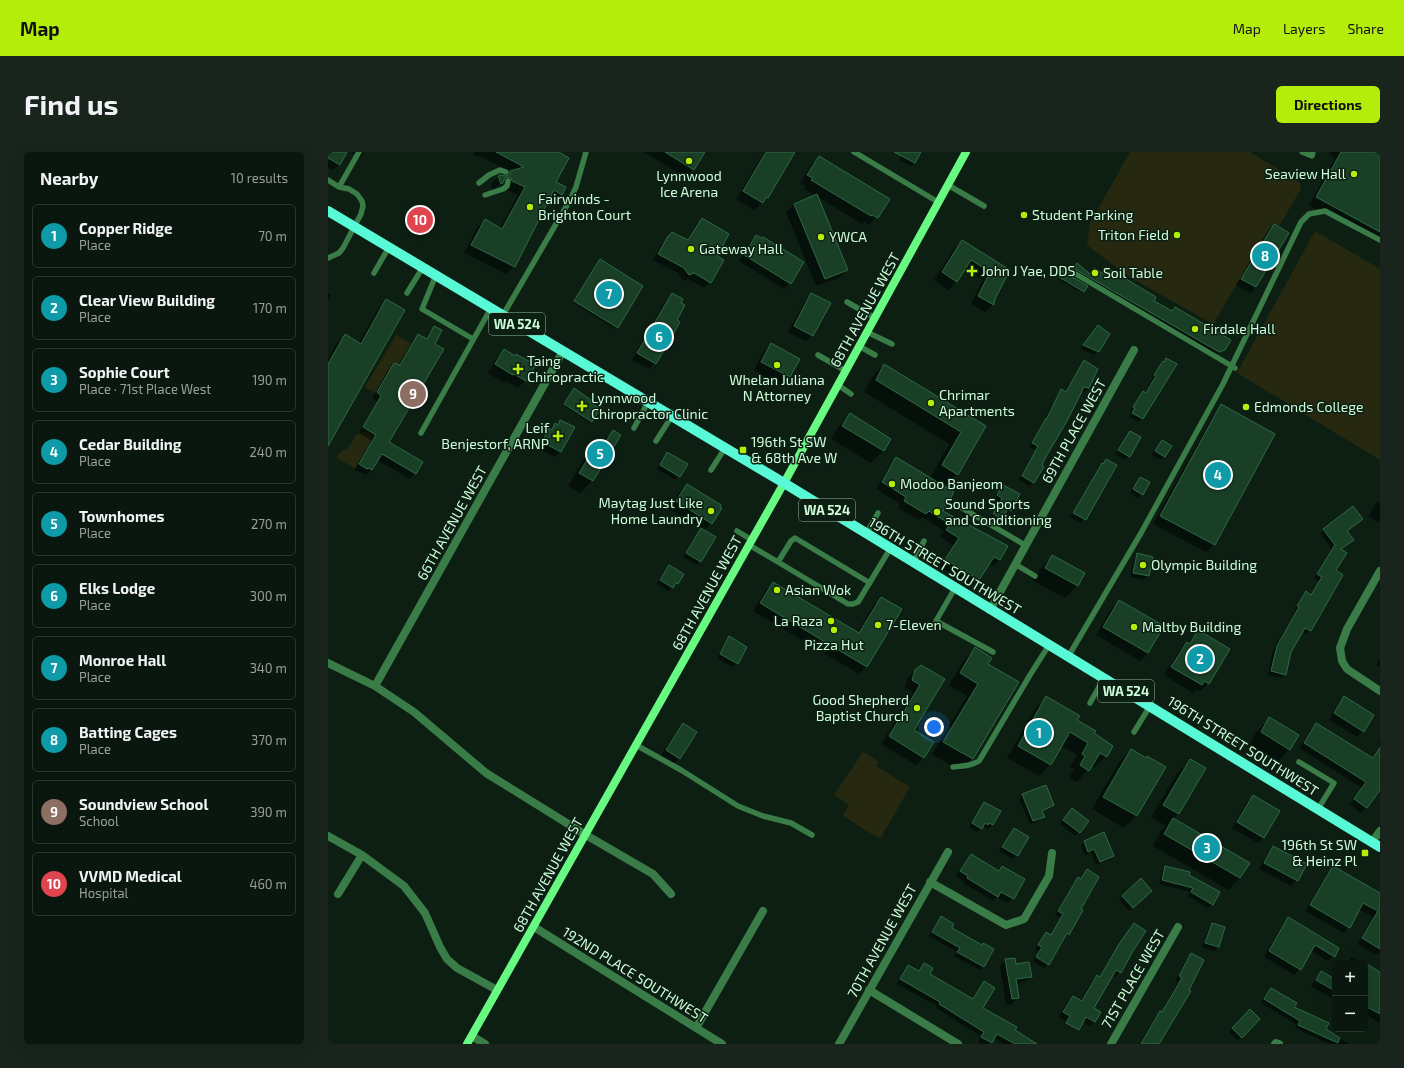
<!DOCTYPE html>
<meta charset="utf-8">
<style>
body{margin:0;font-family:"Exo 2",sans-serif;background:#18241c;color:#f1f3f6}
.controls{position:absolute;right:12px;bottom:12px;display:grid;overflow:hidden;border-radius:6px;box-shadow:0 4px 16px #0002}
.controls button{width:36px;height:36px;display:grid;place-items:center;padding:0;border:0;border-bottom:1px solid #2a362e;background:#0a170e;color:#f1f3f6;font:20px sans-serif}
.you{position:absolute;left:606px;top:575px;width:14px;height:14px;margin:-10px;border:3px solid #fff;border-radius:50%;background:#1a73e8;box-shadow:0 0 0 6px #1a73e833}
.badge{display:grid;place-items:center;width:26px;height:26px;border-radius:50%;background:#b3ed09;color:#fff;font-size:13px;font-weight:700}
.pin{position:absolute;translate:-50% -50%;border:2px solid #fff;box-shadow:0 1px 4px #0006}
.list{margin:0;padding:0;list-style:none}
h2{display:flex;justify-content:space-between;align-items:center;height:52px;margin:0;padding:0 16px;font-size:17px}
h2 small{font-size:13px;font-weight:400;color:#999f9e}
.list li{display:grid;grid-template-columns:26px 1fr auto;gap:12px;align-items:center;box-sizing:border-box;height:64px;margin:0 8px 8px;padding:0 8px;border:1px solid #2a362e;border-radius:6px}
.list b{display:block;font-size:15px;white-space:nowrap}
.list p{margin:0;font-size:13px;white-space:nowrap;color:#999f9e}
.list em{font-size:13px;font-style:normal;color:#999f9e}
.map{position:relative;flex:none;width:1052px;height:892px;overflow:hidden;border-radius:6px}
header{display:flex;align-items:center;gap:24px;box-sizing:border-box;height:56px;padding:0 20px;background:#b3ed09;color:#111}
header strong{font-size:19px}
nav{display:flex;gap:22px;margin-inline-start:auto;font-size:14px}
.intro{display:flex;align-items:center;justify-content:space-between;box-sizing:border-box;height:96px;padding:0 24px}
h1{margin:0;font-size:28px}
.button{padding:10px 18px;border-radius:6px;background:#b3ed09;color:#111;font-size:14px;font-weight:700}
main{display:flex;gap:24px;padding:0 24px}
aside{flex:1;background:#0a170e;border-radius:6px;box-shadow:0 4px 16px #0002}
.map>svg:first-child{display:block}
.green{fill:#262910}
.shadow{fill:#0007}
.building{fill:#1a3f27;stroke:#2d6a43}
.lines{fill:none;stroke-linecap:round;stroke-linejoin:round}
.lane{stroke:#3a7c47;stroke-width:5.5}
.street{stroke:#3a7c47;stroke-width:8}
.secondary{stroke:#67f982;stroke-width:8}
.primary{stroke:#58f9d6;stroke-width:10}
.poi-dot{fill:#b3ed09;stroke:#0d1f13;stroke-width:1.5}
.labels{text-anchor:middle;stroke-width:3;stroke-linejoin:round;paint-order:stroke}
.shield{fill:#0d1f13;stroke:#93ba9e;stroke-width:1}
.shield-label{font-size:13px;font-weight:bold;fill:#cdfdda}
.poi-label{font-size:14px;fill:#cdfdda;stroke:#0d1f13;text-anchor:start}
.street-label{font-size:14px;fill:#cdfdda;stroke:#0d1f13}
</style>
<header>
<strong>Map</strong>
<nav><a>Map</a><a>Layers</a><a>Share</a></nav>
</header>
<div class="intro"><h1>Find us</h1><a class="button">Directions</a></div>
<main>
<aside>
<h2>Nearby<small>10 results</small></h2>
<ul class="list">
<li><span class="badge" style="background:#0f9aa8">1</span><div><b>Copper Ridge</b><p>Place</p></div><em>70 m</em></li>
<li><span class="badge" style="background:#0f9aa8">2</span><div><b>Clear View Building</b><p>Place</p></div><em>170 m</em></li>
<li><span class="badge" style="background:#0f9aa8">3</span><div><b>Sophie Court</b><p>Place · 71st Place West</p></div><em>190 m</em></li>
<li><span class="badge" style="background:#0f9aa8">4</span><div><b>Cedar Building</b><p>Place</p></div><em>240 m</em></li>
<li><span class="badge" style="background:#0f9aa8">5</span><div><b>Townhomes</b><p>Place</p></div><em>270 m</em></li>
<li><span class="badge" style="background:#0f9aa8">6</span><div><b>Elks Lodge</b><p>Place</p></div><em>300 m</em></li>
<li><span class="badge" style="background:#0f9aa8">7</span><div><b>Monroe Hall</b><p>Place</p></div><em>340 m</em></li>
<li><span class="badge" style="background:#0f9aa8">8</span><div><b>Batting Cages</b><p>Place</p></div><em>370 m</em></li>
<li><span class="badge" style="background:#8d6e63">9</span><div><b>Soundview School</b><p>School</p></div><em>390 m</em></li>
<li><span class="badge" style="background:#e0444e">10</span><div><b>VVMD Medical</b><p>Hospital</p></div><em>460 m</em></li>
</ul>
</aside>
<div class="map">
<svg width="1052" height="892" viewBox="0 0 1052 892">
<rect width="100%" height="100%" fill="#0d1f13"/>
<path class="green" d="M802,0H922L972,31L973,37L951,74L945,71L885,172L800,124L759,93L762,71Z
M987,79L1052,117V308L909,221Z
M68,183L83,191L70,213L65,210L47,241L37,235Z
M38,279L46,284L27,317L9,306L11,301L20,296L28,283Z
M535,600L551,610L548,614L582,635L552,687L515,664L521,653L506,643Z"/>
<path class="shadow" d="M0,0H18L11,13L5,18L0,16Z
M22,0H37L32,5Z
M146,0H229L227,31L234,42L226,50L220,47L186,114L178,122L136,101L149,76L157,68L172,76L190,43L176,37L175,34L172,32L165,39L163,32L171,24L178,25L183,20L154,5L147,4Z
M316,0H376L365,17L357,25Z
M436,0H466L439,46L431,54L426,58L408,47L413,39L433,51L435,50L414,37Z
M575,0H592L586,11L583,14L571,8Z
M1002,0H1052V86L1048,90L981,53L1007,6L1001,2Z
M491,5L549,65L541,73L536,70L534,72L488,44L519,118L511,126L488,134L458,60L466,52L488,44L476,37L478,34L472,31L483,13Z
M80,61L103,69L94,82L85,76L84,78L77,74L79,71L75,68Z
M374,67L388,104L382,130L376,136L360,127L355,129L350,121L325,108L334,91L340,85L359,89L368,73Z
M946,73L960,81L928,135L922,141L908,133L940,79Z
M428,84L462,131L456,137L411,109L422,90Z
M634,89L681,119L666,147L665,153L657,160L643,152L655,128L637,116L628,130L620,138L606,128L626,97Z
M271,110L289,175L287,177L246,151Z
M745,116L761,122L766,117L773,122L778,116L896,197L887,203L742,120Z
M734,120L759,135L754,141L730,127Z
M0,141L3,143L0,149Z
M344,142L348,168L327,211L321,217L304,208L338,148Z
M483,142L484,183L478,189L460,180L478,148Z
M58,149L0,290V207L9,191L17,184L31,191L50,157Z
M770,174V199L766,203L753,197Z
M106,175L60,290L87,321L82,327L49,308L44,318L38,323L26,318L44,289L31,281L49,250L44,246L60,218L66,212L70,214L85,189L90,183L97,187L101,181Z
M443,192L471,207L461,225L453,233L426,218L435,200Z
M176,199L198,228L190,236L178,229L176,231L160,221L168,207Z
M838,207L847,212L814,267L810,270L801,265L804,260L802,259L812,244L815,240L817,241L831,214Z
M756,209L769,217L760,236L756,240L753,238L712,314L714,315L705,331L701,334L691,328L707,298L701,295L730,242L734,238L737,240L753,213Z
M556,213L656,274L629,322L616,335L614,360L671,408L665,414L660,412L651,428L644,434L611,414L625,393L612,385L616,379L594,365L591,368L570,356L572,352L548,337L562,313L569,306L602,326L621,292L536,240L544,225Z
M244,239L261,250L263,269L262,271L235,253Z
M894,254L946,282L886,392L878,400L825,372L886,262Z
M522,263L562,287L555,299L543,311L503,287L510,275Z
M233,269V299L227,305L209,296L216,283Z
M285,279L291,283L264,329L252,341L240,334L259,301L271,289L274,290Z
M802,280L801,304L797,308L787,302Z
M834,289L836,304L833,308L824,303Z
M340,301L358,312L347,328L329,317Z
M778,308L757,367L753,371L742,365L770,316Z
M812,326L821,331L810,346L802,341Z
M359,333L383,371L376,379L387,385L372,410L369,413L355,405L369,381L373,377L341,357L351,341Z
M675,334L691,343L682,358L678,362L676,361L670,370L662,366L671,350L666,347Z
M1050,350L1052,351V371L1040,365L1047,353Z
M1025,355L1019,379L1021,391L1012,398L1007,419L982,478L978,482L974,479L962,499L957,522L953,526L940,523L945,498L968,459L966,458L974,444L978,441L982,443L991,429L986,426L1004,397L992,381Z
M810,403L820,424L816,428L802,425L806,406Z
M724,405L755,422L749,434L737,446L705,429L712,417Z
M341,414L354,422L349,432L341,439L329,432L337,418Z
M445,431L529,481L545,454L553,446L539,514L531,522L425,459L437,439Z
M791,449L820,501L812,509L768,483L783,457Z
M870,480L900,497L880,532L872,539L868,537L865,541L836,523L851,499L859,491L860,492Z
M402,486L418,495L409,512L405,515L389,506L398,489Z
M647,497L659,512L690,531L644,607L632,619L604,602L639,544L621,533L635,509Z
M1052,506V516L1048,513Z
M587,519L615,528L585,579L596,605L588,613L553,592L585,541L577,536L579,527Z
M719,545L765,582L784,594L778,604L766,616L763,614L749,630L741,626L746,617L742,615L749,603L733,594L723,612L711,624L679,606L707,557Z
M1016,546L1035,579L1029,585L1001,568L1010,551Z
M941,567L962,597L950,609L921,593L929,579Z
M355,572L368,580L351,607L345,613L332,604L350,578Z
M988,572L1044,606L1052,593L1050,592L1052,589V638L1033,661L1022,652L1034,636L971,596L983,577Z
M803,598L818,607L836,615L808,664L796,676L764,657L791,610Z
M862,608L877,617L850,662L845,667L920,712L912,726L900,738L825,694L833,679L838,674L823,665L850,620Z
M695,643L725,652L714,660L715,664L712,668L702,672L691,647Z
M925,644L936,686L930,691L904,676L919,650Z
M656,651L671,660L664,673L660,677L657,675L656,676L654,675L649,680L641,675L653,655Z
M744,657L751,680L747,684L732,672Z
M686,677L700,685L689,704L685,707L671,699L682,680Z
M775,682L785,704L781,708L768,713L763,700L757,703L753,694L756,690Z
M945,695L969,728L963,734L931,717L940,701Z
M643,703L670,719L674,715L685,746L680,751L669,745L665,749L635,731L636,729L628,724L638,708Z
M838,715L860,723L884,752L880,756L860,744L863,740L831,732L834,719Z
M1005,716L1052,742V802L1050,801L1048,803L1029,792L1045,765L1031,757L1021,775L1016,781L977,759L1000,721Z
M758,720L751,757L740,782L736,785L720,812L716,816L705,809L711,799L707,797L718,781L722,783L732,766L727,763L746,730L750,726L752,728Z
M823,739L801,759L791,748L795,744Z
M613,766L623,776L653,794L655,792L656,814L652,818L626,804L629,800L601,784L609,769Z
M961,767L1005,804L1000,809L983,799L972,817L966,823L936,805L955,772Z
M806,772L792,820L787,825L784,823L765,857L771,861L766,870L761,874L755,870L749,876L731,865L740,849L745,845L753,849L764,829L769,824L771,826L787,798Z
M884,772L896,776L890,795L886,799L874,795L881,775Z
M863,803L830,892H812L828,864L832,860L833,861L850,830L847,829L859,807Z
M1024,805L1035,811H1018Z
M677,808L703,825L697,830L688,832L690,846L684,852L678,853L672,814Z
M596,812L600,823L644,848L651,835L656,830L654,856L707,892H676L666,886L662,892H653L650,890L653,884L608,856L609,854L569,832L576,818L580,814L590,820Z
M1037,812L1052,824V871L1037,862Z
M994,820L1007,828V848L983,834L988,826Z
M943,837L965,856L1021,892H1001L967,876L969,873L933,851Z
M922,858L931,867L909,889L901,880Z"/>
<path class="building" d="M0,0H19L12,13L0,6Z
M168,0H231L241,6L228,30L238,35L234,43L226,38L187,115L143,93L157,67L174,77L197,35L184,29L183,26L180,25L177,26L175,31L173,32L170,24L172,23L179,24L182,22V19L196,15Z
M337,0H377L366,18Z
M438,0H467L440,46L438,45L435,51L415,39Z
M566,0H593L587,11Z
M1013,0H1052V80L988,45Z
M491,4L562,47L550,66L544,63L543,64L483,28L485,26L479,23Z
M489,42L520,118L497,127L466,52Z
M83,56L89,60L91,58L104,69L98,78L89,73L88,75L80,70L82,66L78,64Z
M374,66L401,82L389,104L396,108L383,131L366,121L361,123L356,116L330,102L340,84L342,83L344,80L360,88Z
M946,72L961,81L928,135L913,127Z
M428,83L433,86L435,85L476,110L463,132L416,103Z
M634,88L682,118L667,147L666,153L650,144L662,120L643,108L629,130L614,120Z
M272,107L315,134L290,176L246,149Z
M749,111L762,122L766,116L774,121L778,115L828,145L826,149L844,159L847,155L903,188L897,198L891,200L745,116Z
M736,117L739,122L760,134L756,140L731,125Z
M344,141L355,147L353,151L357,153L349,168L352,170L328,212L309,201Z
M483,141L503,151L485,184L466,174Z
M58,147L77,158L0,294V212L17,182L33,192Z
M770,173L782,182L771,200L755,193Z
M106,174L114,178L107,192L116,197L61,290L95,310L88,322L54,302L44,318L40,316L39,317L31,312L48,283L35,275L53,244L49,240L66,211L72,213L90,182L99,187Z
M443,191L472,207L462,225L433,210Z
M176,197L187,204L188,202L208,213L198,229L186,222L185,223L167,212Z
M838,206L849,212L815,267L804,261L807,256L805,255L815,239L818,241L828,224L826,223L835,209L836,210Z
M756,208L770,217L761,236L756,235L739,269L716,308L714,313L716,315L706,331L694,324L710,294L704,291L718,266H719L733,237L738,240Z
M556,212L658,274L630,323L614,313L633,280L548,228Z
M246,236L263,248L262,250L272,257L264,270L236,252Z
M893,252L947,282L887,393L832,364Z
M522,261L563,287L556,299L514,274Z
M232,268L247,275L233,300L214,290L221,276L224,278L227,271L230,273Z
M285,278L293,283L265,329L251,321L271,288L277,291Z
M802,279L813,285L802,305L790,298Z
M834,288L844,294L837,305L827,299Z
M339,300L360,312L352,325L332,313Z
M568,305L626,340L615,359L680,394L672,408L666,405L651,428L617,407L631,386L618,378L622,372L601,359L598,362L576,349L578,345L554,330Z
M778,307L789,313L758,368L745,361L774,311L775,312Z
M812,325L822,330L815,343L805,337Z
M359,332L393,353L392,355L394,356L384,372L348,349Z
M675,333L692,342L683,359L680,357L674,367L665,362L674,346L669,343Z
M1025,354L1035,367L1019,379L1026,388L1013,397L1019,401L1008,418L1015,423L983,479L977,476L963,500L958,523L943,519L949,494L971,455L969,454L978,439L983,443L994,425L989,422L1007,393L995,377Z
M373,376L388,385L373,410L358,401Z
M809,401L825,405L821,424L805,421Z
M724,403L757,421L750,434L717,416Z
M341,413L356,422L350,432L348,431L345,436L332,428Z
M445,430L531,481L553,445L574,457L539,515L432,451Z
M791,448L836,474L820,501L775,475Z
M870,478L902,497L881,532L876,529L874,533L843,515L859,490L862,492Z
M401,484L419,495L410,512L392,502Z
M647,495L664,506L660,512L691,530L645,607L615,590L650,532L632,521Z
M593,513L617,527L586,578L606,590L596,606L561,584L592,533L584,528L587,518Z
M718,544L752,564L749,568L768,579L766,581L785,594L779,605L772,601L761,619L752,613L757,604L754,602L760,591L742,580L723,613L690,594Z
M1016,544L1046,563L1036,580L1006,561Z
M941,565L971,583L962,598L933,580Z
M355,571L369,580L352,607L338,598Z
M988,571L1045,606L1052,595V638L1039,656L1026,647L1038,630L976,591Z
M803,597L818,606L819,604L838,615L809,664L775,645Z
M862,607L878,616L851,662L835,653Z
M718,633L726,653L714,659L717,665L705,669L694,642Z
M925,643L952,659L936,686L909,670Z
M656,650L673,659L665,673L661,671L660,673L657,671L654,677L644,671Z
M744,656L761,669L752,681L735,668Z
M845,666L922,711L912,726L836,682Z
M686,676L701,685L690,704L674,695Z
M776,680L786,704L772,710L766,697L760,700L756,689Z
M945,694L979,712L970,729L936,711Z
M643,702L671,719L674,714L697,727L686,747L673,740L670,745L639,726L640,724L632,719Z
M837,714L862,720L861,723L892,740L885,753L863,740L865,736L834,728Z
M1005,714L1052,741V797L1034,786L1050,759L1035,751L1022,776L982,753Z
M759,717L771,725L753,757L755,758L741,783L739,781L721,813L708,805L714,795L710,793L718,780L723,783L735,762L730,759L750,725L753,727Z
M813,726L824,739L805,756L794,744Z
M613,764L626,772L624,776L633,781L654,793L655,791L666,797L656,815L629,800L632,796L604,780Z
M960,765L1011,796L1007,805L987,793L973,818L941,799Z
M806,771L818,779L805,799L793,821L788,818L766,856L773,860L767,870L758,865L751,878L738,871L742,864L735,860L745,844L754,849L769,823L772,825L791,792Z
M884,771L897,775L891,795L877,791Z
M863,801L876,808L861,838L863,839L831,892H813L832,859L834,860L854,826L851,824Z
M687,806L688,812L701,810L704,825L688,827L691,846L684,847L677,807Z
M596,811L605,816L602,822L645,847L656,829L667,836L655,856L689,875L687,878L709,892H687L669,882L664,891L653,885L656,880L611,852L612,850L572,827L580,813L591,819Z
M1037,811L1052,820V862L1037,854Z
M993,819L1007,827V839L988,828Z
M943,836L969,851L966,855L1001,871L998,877L1012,886L1010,891L970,873L972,869L936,847Z
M922,857L932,867L914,886L904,876Z"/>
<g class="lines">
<path class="lane" d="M526,0L610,50
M974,0L984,4L985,0
M0,28L11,35L21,37L29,42L34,49L35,54L33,62L15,96L11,101L0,106
M151,31L161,23L172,18L178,20
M620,33L656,54
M11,35L31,0
M157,43L175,37L179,34L180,29
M741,118L907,216
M46,121L61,95
M108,123L94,157L145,187
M79,141L95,115
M519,150L547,166
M175,163L242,48L248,35L258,0
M539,180L564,192
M531,194L547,203
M490,203L518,219
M510,233L523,242
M306,276L320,250
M93,281L163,156
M328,289L344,264
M383,318L397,296
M634,356L697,393
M409,379L424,388
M538,382L550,361
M421,393L450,410
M585,411L596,389
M687,412L707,424
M542,431L467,386L463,389L450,410L520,452H525L530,450L562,397
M627,436L608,469L665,500
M740,505L813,381L895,232L973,70L981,62L997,59L1052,88
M762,551L776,526
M806,580L822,554
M308,593L353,618L410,654L435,664L463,671L484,683
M971,610L1006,631L990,657
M625,615C635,614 643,614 651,609L702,523L721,493"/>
<path class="street" d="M1052,419L1019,477L1012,496L1014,509L1019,517L1052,539
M662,458L806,198
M0,511L47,534L86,560L158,621L258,683L325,722L343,742
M47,534L235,199
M0,684L34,703L76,734L97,761L112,795L119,807L129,816L169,838
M1044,690L1052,679
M602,730L678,773L696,767L721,724L724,701
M10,742L34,703
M206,775L394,892
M541,838L630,892
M368,876L435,759
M144,884L157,892
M511,892L620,700
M783,892L850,775
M947,892L948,891L951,892"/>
<path class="secondary" d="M139,892L456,331L638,0"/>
<path class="primary" d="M0,59L456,331L1052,695"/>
</g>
<g class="poi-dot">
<circle cx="361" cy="9" r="4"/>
<circle cx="1026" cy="22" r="4"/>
<circle cx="202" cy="55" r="4"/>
<circle cx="696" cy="63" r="4"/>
<circle cx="849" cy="83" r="4"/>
<circle cx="493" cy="85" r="4"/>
<circle cx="363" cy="97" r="4"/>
<path d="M642 113h4v4h4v4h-4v4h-4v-4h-4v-4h4z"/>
<circle cx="767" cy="121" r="4"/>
<circle cx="867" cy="177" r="4"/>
<circle cx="449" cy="213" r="4"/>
<path d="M188 211h4v4h4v4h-4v4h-4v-4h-4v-4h4z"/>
<circle cx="603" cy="251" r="4"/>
<path d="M252 248h4v4h4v4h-4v4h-4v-4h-4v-4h4z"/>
<circle cx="918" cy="255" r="4"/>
<path d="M228 278h4v4h4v4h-4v4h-4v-4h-4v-4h4z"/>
<rect x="411" y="294" width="8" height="8" rx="2"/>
<circle cx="564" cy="332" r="4"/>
<circle cx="383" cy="359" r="4"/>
<circle cx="609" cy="360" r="4"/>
<circle cx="815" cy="413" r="4"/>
<circle cx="449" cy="438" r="4"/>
<circle cx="503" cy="469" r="4"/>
<circle cx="550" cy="473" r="4"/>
<circle cx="806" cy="475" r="4"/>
<circle cx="506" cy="478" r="4"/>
<circle cx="589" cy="556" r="4"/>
<rect x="1033" y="697" width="8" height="8" rx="2"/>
</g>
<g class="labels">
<g class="shield">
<rect x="161" y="161" width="56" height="22" rx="3"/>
<rect x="471" y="347" width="56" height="22" rx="3"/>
<rect x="770" y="528" width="56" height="22" rx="3"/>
</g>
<g class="shield-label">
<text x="189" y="177">WA 524</text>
<text x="499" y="363">WA 524</text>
<text x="798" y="544">WA 524</text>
</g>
<g class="poi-label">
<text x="1018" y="27" text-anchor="end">Seaview Hall</text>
<text x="361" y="29" text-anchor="middle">Lynnwood<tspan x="361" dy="16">Ice Arena</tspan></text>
<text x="210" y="52">Fairwinds -<tspan x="210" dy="16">Brighton Court</tspan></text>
<text x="704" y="68">Student Parking</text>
<text x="841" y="88" text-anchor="end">Triton Field</text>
<text x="501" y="90">YWCA</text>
<text x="371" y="102">Gateway Hall</text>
<text x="653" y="124">John J Yae, DDS</text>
<text x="775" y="126">Soil Table</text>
<text x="875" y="182">Firdale Hall</text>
<text x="199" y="214">Taing<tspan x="199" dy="16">Chiropractic</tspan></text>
<text x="449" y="233" text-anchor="middle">Whelan Juliana<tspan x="449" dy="16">N Attorney</tspan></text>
<text x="611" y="248">Chrimar<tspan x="611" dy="16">Apartments</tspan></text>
<text x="263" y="251">Lynnwood<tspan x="263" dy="16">Chiropractor Clinic</tspan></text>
<text x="926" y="260">Edmonds College</text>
<text x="221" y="281" text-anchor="end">Leif<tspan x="221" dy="16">Benjestorf, ARNP</tspan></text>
<text x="423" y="295">196th St SW<tspan x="423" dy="16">&amp; 68th Ave W</tspan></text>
<text x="572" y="337">Modoo Banjeom</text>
<text x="375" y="356" text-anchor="end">Maytag Just Like<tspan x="375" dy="16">Home Laundry</tspan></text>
<text x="617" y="357">Sound Sports<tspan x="617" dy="16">and Conditioning</tspan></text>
<text x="823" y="418">Olympic Building</text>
<text x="457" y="443">Asian Wok</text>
<text x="495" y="474" text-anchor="end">La Raza</text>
<text x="558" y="478">7-Eleven</text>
<text x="814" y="480">Maltby Building</text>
<text x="506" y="498" text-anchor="middle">Pizza Hut</text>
<text x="581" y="553" text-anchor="end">Good Shepherd<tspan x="581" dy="16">Baptist Church</tspan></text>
<text x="1029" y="698" text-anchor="end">196th St SW<tspan x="1029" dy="16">&amp; Heinz Pl</tspan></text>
</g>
<g class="street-label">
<text transform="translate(537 158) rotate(-61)" y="5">68TH AVENUE WEST</text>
<text transform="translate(746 279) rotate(-61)" y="5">69TH PLACE WEST</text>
<text transform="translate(124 371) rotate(-61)" y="5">66TH AVENUE WEST</text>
<text transform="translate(617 414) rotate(31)" y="5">196TH STREET SOUTHWEST</text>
<text transform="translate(379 441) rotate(-61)" y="5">68TH AVENUE WEST</text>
<text transform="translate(915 594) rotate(32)" y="5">196TH STREET SOUTHWEST</text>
<text transform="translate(220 723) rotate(-61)" y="5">68TH AVENUE WEST</text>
<text transform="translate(554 789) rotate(-61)" y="5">70TH AVENUE WEST</text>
<text transform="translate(307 823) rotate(32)" y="5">192ND PLACE SOUTHWEST</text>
<text transform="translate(805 827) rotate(-60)" y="5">71ST PLACE WEST</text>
</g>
</g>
</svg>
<div class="controls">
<button>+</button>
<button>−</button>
</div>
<div class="you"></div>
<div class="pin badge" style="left:711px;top:581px;background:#0f9aa8">1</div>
<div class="pin badge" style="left:872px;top:507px;background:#0f9aa8">2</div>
<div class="pin badge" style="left:879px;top:696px;background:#0f9aa8">3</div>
<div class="pin badge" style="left:890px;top:323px;background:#0f9aa8">4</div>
<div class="pin badge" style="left:272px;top:302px;background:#0f9aa8">5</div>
<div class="pin badge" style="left:331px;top:185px;background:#0f9aa8">6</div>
<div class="pin badge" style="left:281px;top:142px;background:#0f9aa8">7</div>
<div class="pin badge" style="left:937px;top:104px;background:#0f9aa8">8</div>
<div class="pin badge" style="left:85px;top:242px;background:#8d6e63">9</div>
<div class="pin badge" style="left:92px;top:68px;background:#e0444e">10</div>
</div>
</main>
